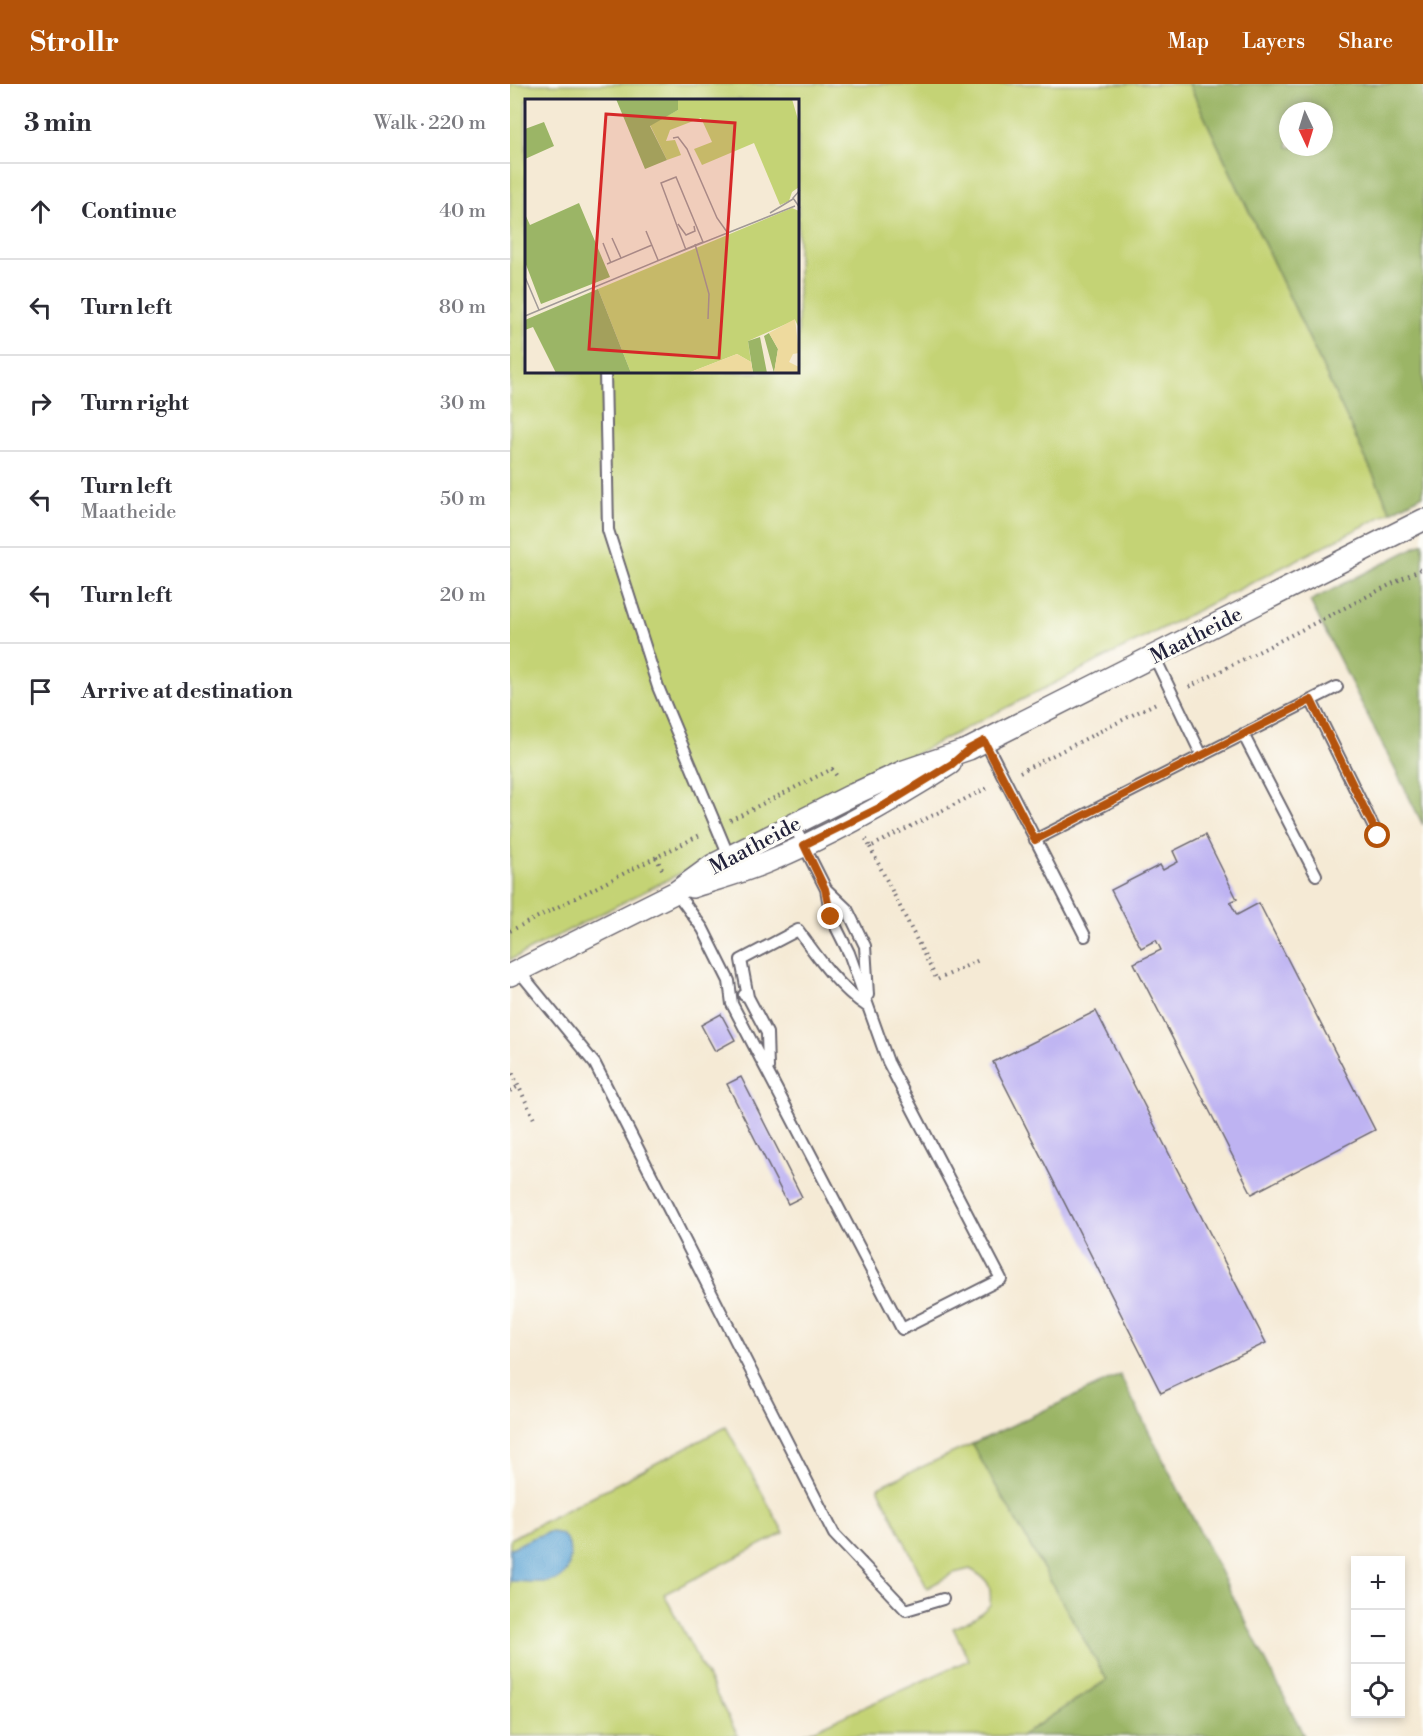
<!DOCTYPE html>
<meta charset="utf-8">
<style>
body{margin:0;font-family:"Libre Bodoni",serif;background:#f7f7f7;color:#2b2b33}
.controls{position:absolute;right:18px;bottom:18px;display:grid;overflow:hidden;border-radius:0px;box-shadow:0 3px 9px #0003}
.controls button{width:54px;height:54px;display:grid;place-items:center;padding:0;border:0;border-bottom:2px solid #e1e1e2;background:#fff;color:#2b2b33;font:30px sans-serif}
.compass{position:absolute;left:769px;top:18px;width:54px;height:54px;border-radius:50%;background:#fff;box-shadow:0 3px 9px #0003;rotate:176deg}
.stop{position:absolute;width:18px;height:18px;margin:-14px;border:4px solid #b45309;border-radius:50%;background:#fff}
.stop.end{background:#b45309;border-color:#fff;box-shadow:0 2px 6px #0008}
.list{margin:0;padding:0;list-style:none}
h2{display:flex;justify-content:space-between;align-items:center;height:78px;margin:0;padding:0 24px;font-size:26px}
h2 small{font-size:20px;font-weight:400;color:#7c7c81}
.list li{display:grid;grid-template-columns:39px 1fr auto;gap:18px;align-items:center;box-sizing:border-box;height:96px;padding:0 24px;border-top:2px solid #e1e1e2}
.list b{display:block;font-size:22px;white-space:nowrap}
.list p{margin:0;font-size:20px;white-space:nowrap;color:#7c7c81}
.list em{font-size:20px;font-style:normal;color:#7c7c81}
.icon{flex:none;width:33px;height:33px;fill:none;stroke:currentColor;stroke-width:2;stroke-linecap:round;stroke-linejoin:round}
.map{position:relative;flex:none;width:913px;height:1652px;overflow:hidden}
header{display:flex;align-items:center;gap:36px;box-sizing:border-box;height:84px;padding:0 30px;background:#b45309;color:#fff}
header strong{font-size:28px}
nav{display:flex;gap:33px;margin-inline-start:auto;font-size:21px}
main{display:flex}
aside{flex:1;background:#fff}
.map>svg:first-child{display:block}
.green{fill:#c4d375;stroke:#737a58;stroke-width:1.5;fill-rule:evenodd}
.forest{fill:#9bb566;stroke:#5e6c50;stroke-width:1.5;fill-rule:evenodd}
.water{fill:#5ea5d4;stroke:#406488;stroke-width:1.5}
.building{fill:#beb3f2}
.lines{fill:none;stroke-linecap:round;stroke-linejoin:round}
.service-casing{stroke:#6c6871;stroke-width:14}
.minor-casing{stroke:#6c6871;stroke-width:24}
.path{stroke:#6c6871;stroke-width:4;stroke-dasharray:1.5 4.5;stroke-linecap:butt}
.service{stroke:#fff;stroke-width:10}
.minor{stroke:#fff;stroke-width:21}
.route{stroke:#b45309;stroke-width:8}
.labels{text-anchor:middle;stroke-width:6;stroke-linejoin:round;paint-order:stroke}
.street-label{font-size:21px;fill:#22223b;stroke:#fdfcf7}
.inset-road{fill:none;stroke:#a19a97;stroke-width:1.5}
.view{fill:#d62828;fill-opacity:0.15;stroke:#d62828;stroke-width:3}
.inset-edge{fill:none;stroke:#22223b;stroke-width:3}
</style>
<header>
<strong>Strollr</strong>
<nav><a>Map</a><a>Layers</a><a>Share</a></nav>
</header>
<main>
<aside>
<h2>3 min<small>Walk · 220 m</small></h2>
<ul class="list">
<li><svg class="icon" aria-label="ahead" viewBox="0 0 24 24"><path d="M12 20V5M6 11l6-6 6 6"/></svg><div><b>Continue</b></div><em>40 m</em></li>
<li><svg class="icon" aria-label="left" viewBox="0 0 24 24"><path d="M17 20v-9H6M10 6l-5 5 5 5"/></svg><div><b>Turn left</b></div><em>80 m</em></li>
<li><svg class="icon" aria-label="right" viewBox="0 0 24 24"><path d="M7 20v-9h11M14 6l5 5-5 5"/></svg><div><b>Turn right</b></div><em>30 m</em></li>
<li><svg class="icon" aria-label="left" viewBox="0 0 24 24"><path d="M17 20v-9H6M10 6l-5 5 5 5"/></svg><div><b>Turn left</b><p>Maatheide</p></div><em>50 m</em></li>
<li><svg class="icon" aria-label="left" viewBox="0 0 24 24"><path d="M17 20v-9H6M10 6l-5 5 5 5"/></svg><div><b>Turn left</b></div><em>20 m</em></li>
<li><svg class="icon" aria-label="arrive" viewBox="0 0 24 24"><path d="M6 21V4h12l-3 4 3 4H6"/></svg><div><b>Arrive at destination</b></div></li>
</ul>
</aside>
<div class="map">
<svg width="913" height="1652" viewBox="0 0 913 1652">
<rect width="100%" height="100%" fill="#fdfcf7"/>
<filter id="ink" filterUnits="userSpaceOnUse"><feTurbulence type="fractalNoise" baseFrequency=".0167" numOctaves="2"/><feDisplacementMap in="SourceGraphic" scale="12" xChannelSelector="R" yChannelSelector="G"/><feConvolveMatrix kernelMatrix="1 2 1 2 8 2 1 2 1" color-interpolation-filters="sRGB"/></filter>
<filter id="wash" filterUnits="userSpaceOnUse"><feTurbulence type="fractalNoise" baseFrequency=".008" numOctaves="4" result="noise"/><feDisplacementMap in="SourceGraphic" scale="24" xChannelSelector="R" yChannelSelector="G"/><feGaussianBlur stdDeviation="1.35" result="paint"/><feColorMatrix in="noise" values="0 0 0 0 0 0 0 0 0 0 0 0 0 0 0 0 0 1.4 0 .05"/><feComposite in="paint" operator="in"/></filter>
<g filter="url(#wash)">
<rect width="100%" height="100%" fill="#f5ead5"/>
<path class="green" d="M0,0H679L881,428L0,876ZM16,16H288V288H16Z
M216,1343L274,1449L154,1510L228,1652H0V1455Z
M462,1360L597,1596L511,1652H290L459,1576L443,1544L465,1534L480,1521C482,1500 478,1495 460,1485L444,1489L417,1504L368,1403Z"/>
<path class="forest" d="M679,0H913V411L881,428ZM778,27H814V63H778Z
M913,459V741L800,517Z
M610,1291L788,1640L794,1652H511L597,1596L462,1360Z"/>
<path class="water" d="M39,1448C45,1448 52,1449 56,1455C63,1465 61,1486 51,1494C41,1501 13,1497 0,1497V1465L22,1454Z"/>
<g id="blocks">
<path class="building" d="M695,751L727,815L720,818L727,831L749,819L865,1046L742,1110L624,879L651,866L646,856L631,864L601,806L650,781L653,786L668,778L663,767Z
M586,927L756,1259L651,1309L483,978Z
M211,930L225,956L205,967L191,941Z
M231,993L292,1113L278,1120L217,1000Z"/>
</g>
</g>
<g filter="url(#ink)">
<use href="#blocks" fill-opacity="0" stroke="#6c6871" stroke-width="1.5"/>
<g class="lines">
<defs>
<path id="service" d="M95,288L98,446L148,603L220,775
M644,572L692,672
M801,616L868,752
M733,650L806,791
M475,657L575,852
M525,756L827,603
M316,805L337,825L355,862L358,911
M166,808L193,845L219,897L222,920L392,1245L491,1195L378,978L339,869L321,833L316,805L283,740
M8,886L85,980L324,1450L396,1526L433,1515
M234,911L238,913L257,949L258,984
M238,913L231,876L288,846C308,874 329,904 358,923"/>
<path id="minor" d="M182,803C207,795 233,788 257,778C321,752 382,717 440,680
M0,891L166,808L203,781L340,712L394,687L459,665L913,436"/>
</defs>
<use href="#service" class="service-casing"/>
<use href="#minor" class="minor-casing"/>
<path class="path" d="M679,603L913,484
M510,688L648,618
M220,736L322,685L328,694
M356,755L360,763L479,703
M360,763L427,896L469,876
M146,773L154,789
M0,847L192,750
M0,984L25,1037
M0,1007L9,1002"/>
<use href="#service" class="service"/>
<use href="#minor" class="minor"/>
</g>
</g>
<g class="lines" filter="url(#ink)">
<path class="route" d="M321,833L315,805L294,761L375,721L442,680L459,665L474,657L525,756L801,616L868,752"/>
</g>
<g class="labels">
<g class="street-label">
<text transform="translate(686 551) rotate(-27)" y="7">Maatheide</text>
<text transform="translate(245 761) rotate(-28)" y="7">Maatheide</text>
</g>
</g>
<g transform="translate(15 15)">
<rect width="274" height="274" fill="#f5ead5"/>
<path d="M153,0H267L274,24V88L267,93L264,102L255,106L229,44L177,66L169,50L187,43L176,19L145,31L141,42L150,41L156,56L142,61L125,26L153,11ZM267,109L274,112V229L270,221L223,242L226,263L212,255L163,274H106L73,190Z" fill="#c4d375"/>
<path d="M91,0H153V11L125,27L142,61L120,70ZM19,23L29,47L0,60V30ZM54,104L85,178L16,205L0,163V115L5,126ZM73,190L106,274H31L8,228L0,231V221ZM244,234L253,250L249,274L239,237ZM235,238L242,274H228L223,242Z" fill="#9bb566"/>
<path d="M270,220L274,254L268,255L264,263L274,268V274H249L253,250L244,234ZM212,255L226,263L228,274H163Z" fill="#eeda9e"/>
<path class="inset-road" d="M148,39L153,38L162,50L192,119L202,133M275,91L268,99L275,109M245,114L268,100M153,125L161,136L170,132L169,127M121,132L133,161M87,139L96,159M78,144L86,164M170,145L184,195L183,220M161,151L136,84L151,78L178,143M142,158L270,107M82,165L127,146M0,178L14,211M0,217L178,143"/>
<path class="view" d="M81,15L210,24L194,259L64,250Z"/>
<rect width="274" height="274" class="inset-edge"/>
</g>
</svg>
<div class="controls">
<button>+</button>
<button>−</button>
<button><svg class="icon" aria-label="locate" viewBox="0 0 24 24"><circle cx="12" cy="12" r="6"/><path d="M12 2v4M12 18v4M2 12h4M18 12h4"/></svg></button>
</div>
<svg class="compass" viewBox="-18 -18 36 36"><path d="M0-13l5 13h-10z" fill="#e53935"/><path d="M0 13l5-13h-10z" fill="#7c7c81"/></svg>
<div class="stop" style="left:868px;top:752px"></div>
<div class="stop end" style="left:321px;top:833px"></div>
</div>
</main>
